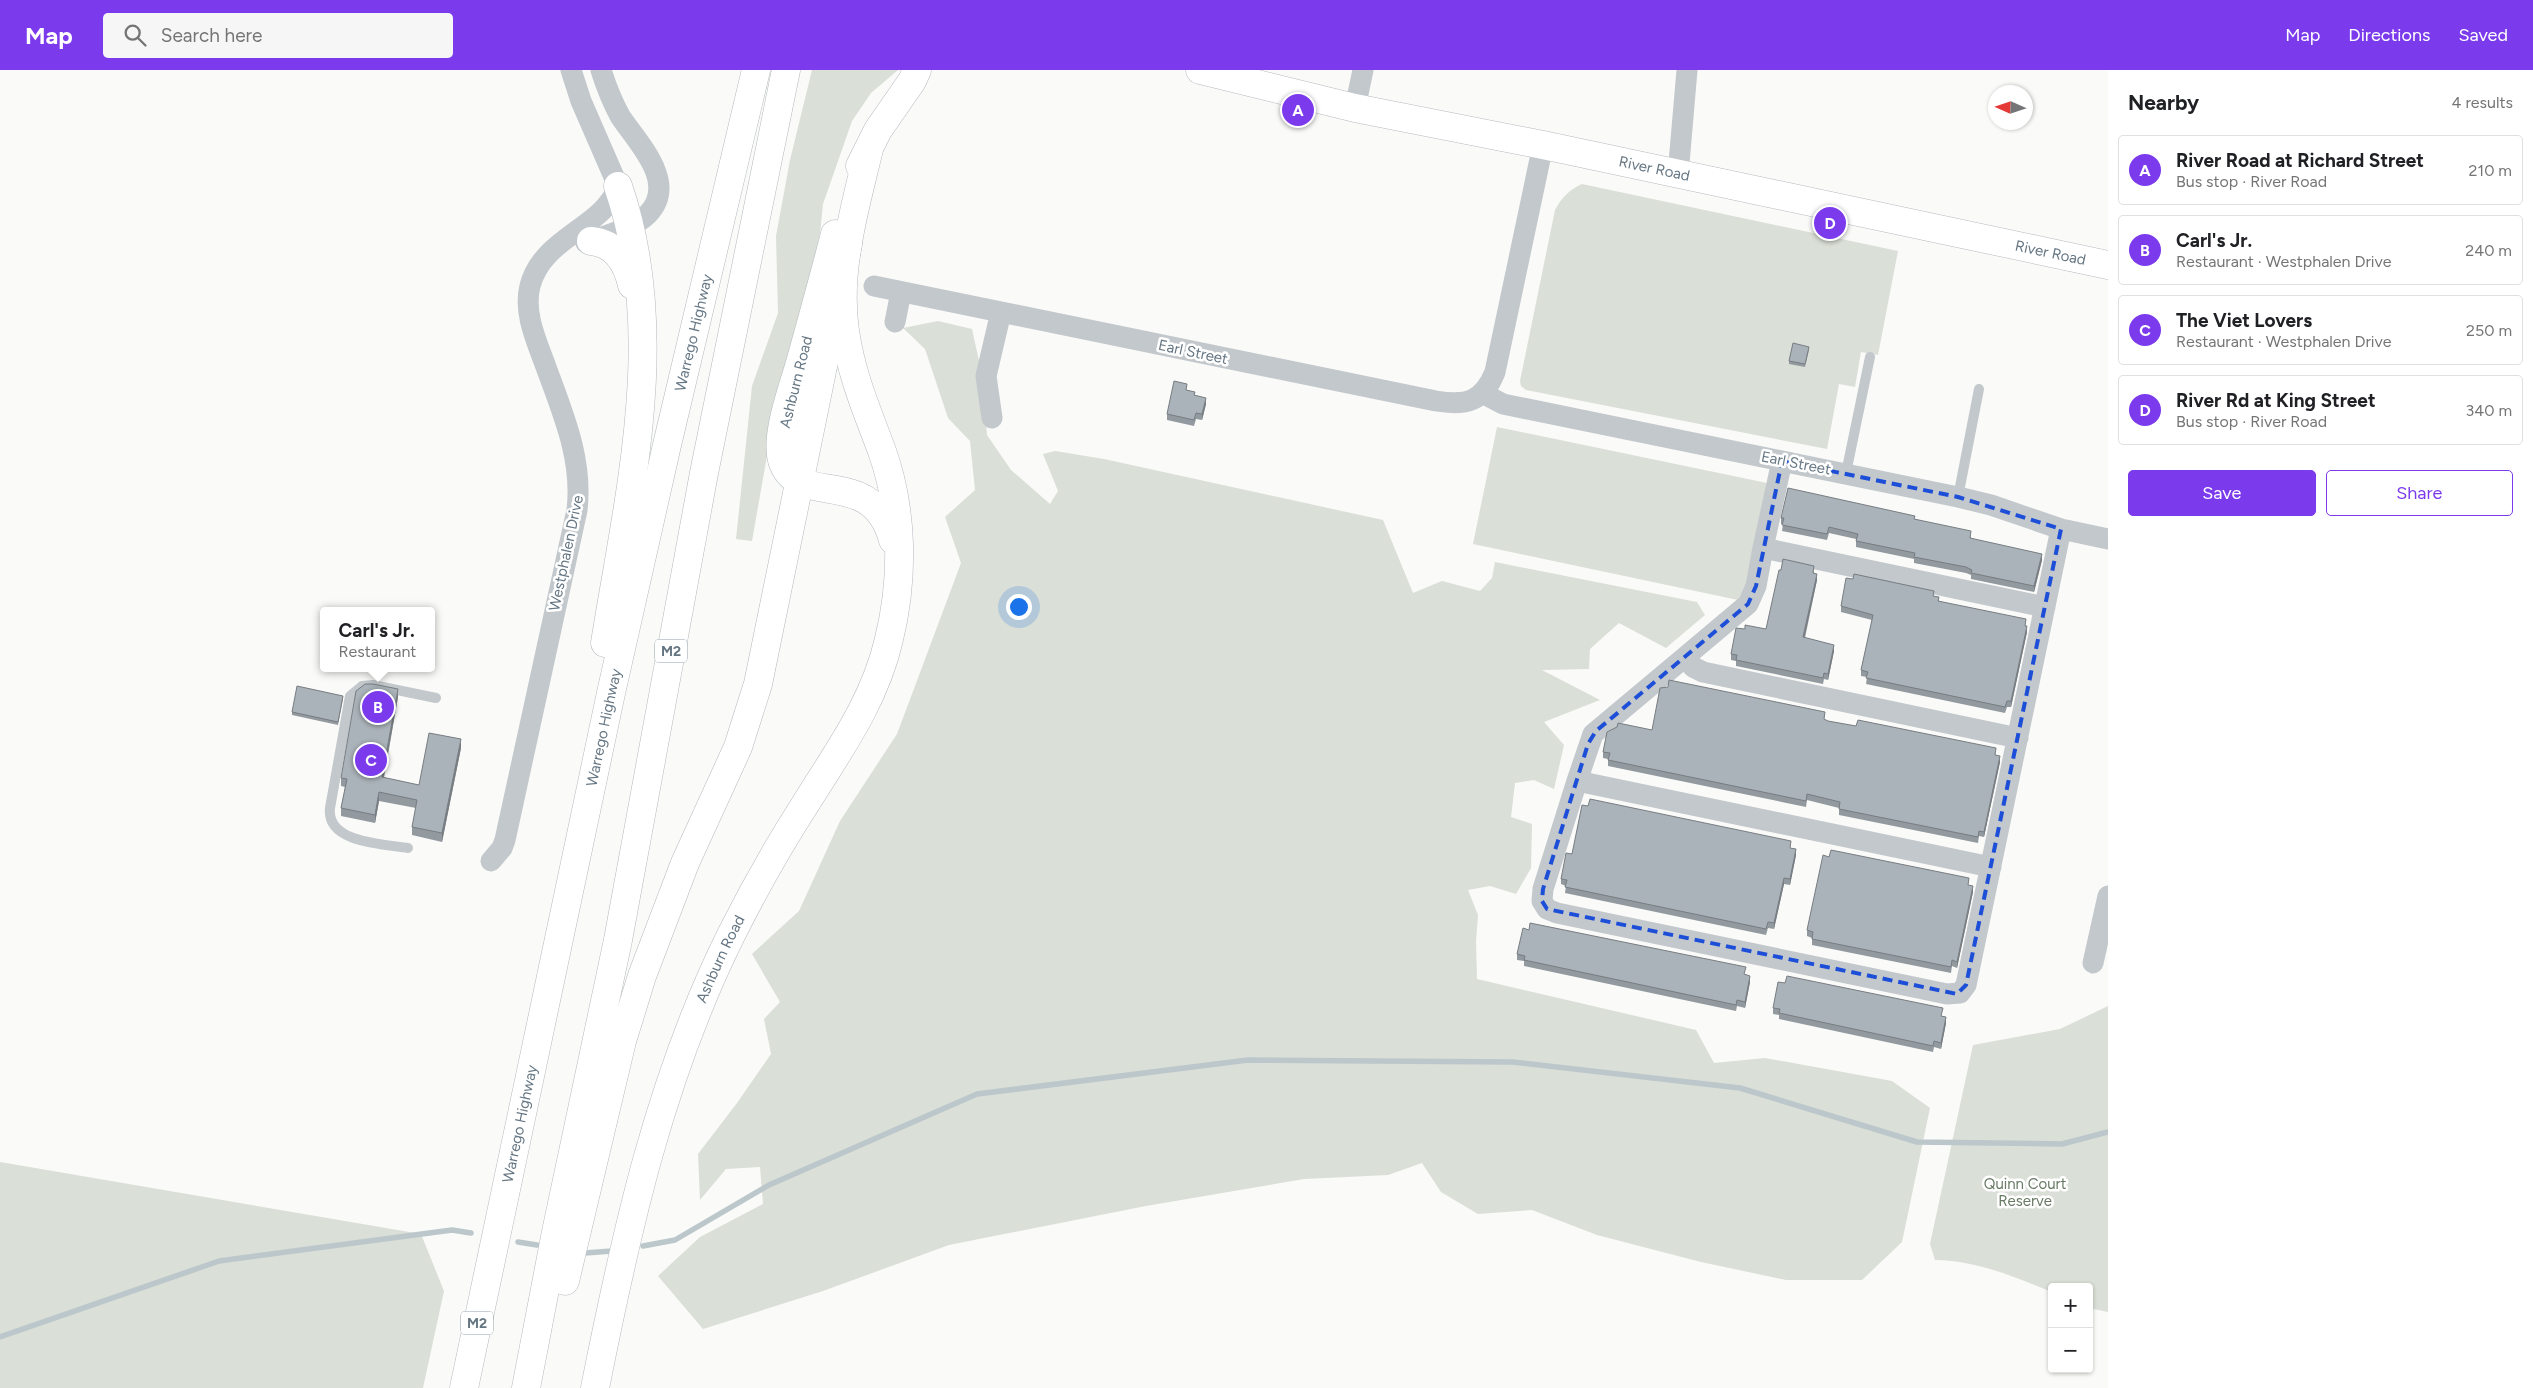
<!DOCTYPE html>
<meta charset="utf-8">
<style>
body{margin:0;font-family:Figtree,sans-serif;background:#f6f6f6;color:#202124}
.controls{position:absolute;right:15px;bottom:15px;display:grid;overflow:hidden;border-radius:5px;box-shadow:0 1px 4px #0004}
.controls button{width:45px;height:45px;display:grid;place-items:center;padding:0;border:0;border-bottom:1px solid #e0e0e0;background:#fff;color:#202124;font:25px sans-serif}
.compass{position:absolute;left:1988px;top:15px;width:45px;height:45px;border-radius:50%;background:#fff;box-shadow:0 1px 4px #0004;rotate:273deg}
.you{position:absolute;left:1018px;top:536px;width:18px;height:18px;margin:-12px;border:4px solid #fff;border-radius:50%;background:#1a73e8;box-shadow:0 0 0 8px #1a73e833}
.badge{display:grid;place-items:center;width:32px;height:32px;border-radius:50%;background:#7c3aed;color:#fff;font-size:16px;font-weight:700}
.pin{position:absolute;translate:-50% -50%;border:2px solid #fff;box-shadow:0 1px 5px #0006}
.popup{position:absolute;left:320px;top:537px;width:115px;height:65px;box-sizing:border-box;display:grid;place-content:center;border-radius:5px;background:#fff;filter:drop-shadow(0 1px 4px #0005);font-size:16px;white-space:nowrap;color:#757577}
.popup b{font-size:19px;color:#202124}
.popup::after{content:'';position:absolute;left:50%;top:100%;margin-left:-10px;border:10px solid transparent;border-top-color:#fff}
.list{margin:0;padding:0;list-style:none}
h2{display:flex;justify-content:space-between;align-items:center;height:65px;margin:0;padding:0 20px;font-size:21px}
h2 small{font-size:16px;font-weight:400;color:#757577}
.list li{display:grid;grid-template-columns:32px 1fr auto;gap:15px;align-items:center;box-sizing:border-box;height:70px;margin:0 10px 10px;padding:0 10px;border:1px solid #e0e0e0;border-radius:5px}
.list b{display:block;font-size:19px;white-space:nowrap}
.list p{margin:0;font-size:16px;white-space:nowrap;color:#757577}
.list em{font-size:16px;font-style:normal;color:#757577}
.actions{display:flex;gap:10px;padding:15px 20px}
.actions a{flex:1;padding:11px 0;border:1px solid #7c3aed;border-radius:5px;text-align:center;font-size:18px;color:#7c3aed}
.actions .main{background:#7c3aed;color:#fff}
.icon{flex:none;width:28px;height:28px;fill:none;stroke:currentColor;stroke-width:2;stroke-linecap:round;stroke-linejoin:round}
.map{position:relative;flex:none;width:2108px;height:1318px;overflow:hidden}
header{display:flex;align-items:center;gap:30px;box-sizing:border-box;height:70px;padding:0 25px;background:#7c3aed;color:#fff}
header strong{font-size:24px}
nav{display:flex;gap:28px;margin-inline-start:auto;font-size:18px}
.search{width:350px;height:45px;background:#f6f6f6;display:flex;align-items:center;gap:12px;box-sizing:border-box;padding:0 18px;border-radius:5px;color:#757577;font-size:19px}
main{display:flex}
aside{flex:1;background:#fff}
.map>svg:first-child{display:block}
.green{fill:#dadfd7}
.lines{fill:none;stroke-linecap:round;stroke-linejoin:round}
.stream{stroke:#bbc7cb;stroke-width:5.5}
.secondary-casing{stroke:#b3babf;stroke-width:29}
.primary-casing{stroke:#b5babe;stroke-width:29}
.highway-casing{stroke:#b4b9bd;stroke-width:29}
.lane{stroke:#c3c8cc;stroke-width:10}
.street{stroke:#c3c8cc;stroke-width:21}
.secondary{stroke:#fff;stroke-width:28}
.primary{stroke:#fff;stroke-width:28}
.highway{stroke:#fff;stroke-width:28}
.wall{fill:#929a9f}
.shaded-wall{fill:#777d82}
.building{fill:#aab3b9;stroke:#777d82}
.marked{fill:none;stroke:#1d4ed8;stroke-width:4;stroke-dasharray:10 6;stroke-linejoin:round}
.labels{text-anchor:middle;stroke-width:5;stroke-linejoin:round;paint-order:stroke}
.shield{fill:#fff;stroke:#939fa8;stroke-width:1}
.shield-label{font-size:14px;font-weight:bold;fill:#657683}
.street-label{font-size:15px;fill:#657683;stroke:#fff}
.park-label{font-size:15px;fill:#687a64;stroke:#fff}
</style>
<header>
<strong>Map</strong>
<div class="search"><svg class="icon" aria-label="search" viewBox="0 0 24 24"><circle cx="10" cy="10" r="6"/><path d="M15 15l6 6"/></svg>Search here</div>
<nav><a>Map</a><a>Directions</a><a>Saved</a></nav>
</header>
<main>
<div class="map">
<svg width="2108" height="1318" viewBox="0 0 2108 1318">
<rect width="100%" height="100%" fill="#fafaf8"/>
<path class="green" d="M812,0H898L871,23L852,51L823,134L820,164L809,220L780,312L752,471L736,469L752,316L778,243L776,166L790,90Z
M1582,114L1898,181L1878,285L1861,282L1855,317L1839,314L1827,379L1526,320L1521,316L1520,311L1555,140C1562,127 1569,120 1582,114Z
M938,251L972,259L981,300L987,365L1011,400L1050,434L1058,421L1043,384L1055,381L1104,389L1383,450L1413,523L1442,511L1480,521L1492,508L1495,492L1697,532L1705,545L1666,578L1619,553L1590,579L1589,599L1542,600L1600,630L1544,652L1564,675L1554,719L1534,710L1515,713L1511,747L1532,754L1531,798L1516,824L1490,816L1468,820L1478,845L1476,871L1477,909L1696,960L1714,993L1765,988L1892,1011L1930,1038L1902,1172L1862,1210H1786L1701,1192L1597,1165L1532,1140L1478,1144L1441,1122L1422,1093L1388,1105L1304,1109L1146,1136L949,1175L823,1221L703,1259L658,1206L700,1167L763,1134L760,1097L726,1099L700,1130L698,1084L737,1033L771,984L764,949L780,932L752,884L799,841L840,751L897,664L961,493L945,447L975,420L970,371L948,348L925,279L903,258Z
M1497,357L1767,413L1747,512L1738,530L1473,474Z
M2108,936V1242L2089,1238V1217H2052V1222C2015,1207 1975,1190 1935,1190L1930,1174L1973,975L2060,959Z
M0,1092L421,1164L444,1221L423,1318H0Z"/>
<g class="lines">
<path class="stream" d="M518,1172L537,1175
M643,1176L675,1170L769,1115L977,1024L1248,990L1513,992L1740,1018L1917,1072L2062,1074L2108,1062
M585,1183L612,1181
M0,1267L219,1191L452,1160L471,1163"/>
<defs>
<g id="secondary">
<path d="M860,96L878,60L912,11L917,0"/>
<path d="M835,164C824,207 812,250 800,293C793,318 775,365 782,390C797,440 872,393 893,470"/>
<path id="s1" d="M595,1318C626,1162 660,1008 731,865C754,819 779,775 806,733C839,680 875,631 889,569C904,508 903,440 882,381C867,341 851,304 845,261C836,200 855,138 869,79"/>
</g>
<g id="primary">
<path id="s2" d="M1200,0L1355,38L1543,75L2108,195"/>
</g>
<g id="highway">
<path d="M591,171C616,173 627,193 632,215"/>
<path d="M605,573C629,423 669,264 618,116"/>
<path d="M565,1211L622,971L642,906L685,793L738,677L758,614L848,174"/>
<path id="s3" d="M464,1318L611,623L667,375L756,0"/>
<path d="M526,1318L556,1162L618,870L704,403L786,0"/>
</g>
</defs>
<use href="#secondary" class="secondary-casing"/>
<use href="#primary" class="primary-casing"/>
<use href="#highway" class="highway-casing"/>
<path class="lane" d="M1846,403L1870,287
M1958,427L1979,319
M408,778C383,774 326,773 330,738L350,626L362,616L373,615L436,628"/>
<path class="street" d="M1355,38L1363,0
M1678,105L1687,0
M586,173C605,165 633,159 648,144C679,112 636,71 620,46C612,31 606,16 601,0
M874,216L1436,331C1466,336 1483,332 1495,302L1543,75
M895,252L901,222
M1484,324L1503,334L1958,427L1991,435L2061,459L2108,469
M992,348L986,306L1001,242
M1763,478L1782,391
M1685,587L1748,534L1756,516L1763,478L2045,537
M1577,711L1593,664L1685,587L1693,597L1703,602L2018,668
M491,791L502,778L505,770L577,440C583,389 563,344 546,297C537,272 523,243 530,216C542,167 605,157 618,116L581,31L571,0
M1991,797L1577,711L1543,819L1542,831L1547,839L1557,843L1947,924L1960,923L1966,915L2061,459
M2093,893L2108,826"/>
<use href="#secondary" class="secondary"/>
<use href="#primary" class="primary"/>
<use href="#highway" class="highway"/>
</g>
<path class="wall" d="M1809,280L1805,297L1789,294V291Z
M1187,320L1206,334L1202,350L1196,349L1194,356L1167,350V344Z
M1781,448L1915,449L1971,467V468L2042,490L2034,522L1971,509V505L1966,503L1914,493V489L1856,477V469L1829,463L1827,470L1782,461L1783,454H1781Z
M1814,501V504L1817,510L1805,568L1834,581L1828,610L1824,609L1823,614L1736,596V591L1731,590V584L1745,559H1766Z
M1934,526L1939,531L2026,556L2027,562L2011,637H2007L2005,643L1866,614L1867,607L1861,606V600L1872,550L1841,542V536Z
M398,627L384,708L419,715L461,678L442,772L412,765V757L416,738L379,731L375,753L341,746V738L345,717L341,716V708Z
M343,629L338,655L292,645V642Z
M1825,650L1828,651L1996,685L2000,692L1984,767L1979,766L1978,773L1839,745V738L1807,730L1806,737L1608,696V689L1603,688V682L1652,660Z
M1791,778L1796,785L1790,815L1784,814L1774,859L1768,858L1766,865L1565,823L1566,816L1561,814V809L1572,784Z
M1969,815L1973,822L1957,898L1952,896L1951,903L1812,875V868L1807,866V860Z
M1529,860L1745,905L1750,912L1745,938L1737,936L1736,941L1524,896V891L1517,890V884Z
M1773,938L1942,946L1946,953L1941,979L1934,977L1933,982L1779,949V945L1773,944Z"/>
<path class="shaded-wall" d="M1206,328V334L1202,350V344Z
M2042,484V490L2034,522V516Z
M1817,504V510L1803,573V567Z
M2027,556V562L2011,637V631Z
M1834,575V581L1828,610V604Z
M398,619V627L382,716V707Z
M461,669V678L442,772V763Z
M2000,686V692L1984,767V762Z
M379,722V731L375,753V745Z
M1796,779V785L1790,815V809Z
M1784,808V814L1774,859V853Z
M1973,816V822L1957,898V892Z
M1750,906V912L1745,938V932Z
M1946,947V953L1941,979V973Z"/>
<path class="building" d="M1793,273L1809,277L1805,294L1789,291Z
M1174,311L1187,314L1186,320L1195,322L1194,325L1206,328L1202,344L1196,343L1194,350L1167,344Z
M1788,418L1915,446L1914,449L1971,461L1970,468L2042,484L2034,516L1971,503L1972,500L1966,497L1914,487L1915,483L1856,471L1858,464L1829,457L1827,464L1782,455L1784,448H1781Z
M1783,489L1814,496L1813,503L1817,504L1803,567L1834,575L1828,604L1824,603L1823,608L1736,590L1737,585L1731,584L1736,558L1745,559V555L1766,559L1779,500H1781Z
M1854,504L1934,521L1933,526L1939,527L1938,531L2026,549L2025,556H2027L2011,631H2007L2005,637L1866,608L1868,602L1861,600L1873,545L1841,536L1846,508L1853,509Z
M1669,610L1825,642L1824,649L1828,651L1856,656L1858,650L1996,678L1995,685L2000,686L1984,762L1979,761L1978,767L1839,739L1840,732L1807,724L1806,731L1608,690L1610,683L1603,682L1607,662L1617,657L1618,653L1652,660L1660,618L1668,617Z
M365,614H373L398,619L382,707L419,715L429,663L461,669L442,763L412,757L417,730L379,722L375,745L341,738L347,709L341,708L356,621Z
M297,616L343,626L338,652L292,642Z
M1590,729L1791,771L1790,778L1796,779L1790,809L1784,808L1774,853L1768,852L1766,859L1565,817L1567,810L1561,809L1566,783L1572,784L1582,735L1588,736Z
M1831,780L1969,808L1968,815L1973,816L1957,892L1952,890L1951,897L1812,869L1813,862L1807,860L1823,785L1829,787Z
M1530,853L1746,897L1744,904L1750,906L1745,932L1737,930L1736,935L1524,890L1525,886L1517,884L1523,858L1529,860Z
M1787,906L1943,938L1941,946L1946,947L1941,973L1934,971L1933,976L1779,943L1780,939L1773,938L1778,912L1785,913Z"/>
<path class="marked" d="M1782,391L1958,427L2061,459L1966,915L1957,924L1547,839L1542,831L1543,819L1588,674L1596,661L1748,534L1756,516Z"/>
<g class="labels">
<g class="shield">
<rect x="655" y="569.5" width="32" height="23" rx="4"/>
<rect x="461" y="1241.5" width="32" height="23" rx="4"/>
</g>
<g class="shield-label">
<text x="671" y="586">M2</text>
<text x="477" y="1258">M2</text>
</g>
<g class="street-label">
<text dy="5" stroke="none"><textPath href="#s2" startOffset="465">River Road</textPath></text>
<text dy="5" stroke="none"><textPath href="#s2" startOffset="870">River Road</textPath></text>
<text dy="5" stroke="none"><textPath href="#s3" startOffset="1080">Warrego Highway</textPath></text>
<text transform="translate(1193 282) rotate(12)" y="5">Earl Street</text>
<text transform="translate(796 312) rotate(-76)" y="5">Ashburn Road</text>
<text transform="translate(1796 393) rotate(11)" y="5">Earl Street</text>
<text transform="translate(566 483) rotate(-78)" y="5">Westphalen Drive</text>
<text dy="5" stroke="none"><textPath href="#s3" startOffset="675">Warrego Highway</textPath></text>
<text dy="5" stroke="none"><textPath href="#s1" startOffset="448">Ashburn Road</textPath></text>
<text dy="5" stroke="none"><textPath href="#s3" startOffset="270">Warrego Highway</textPath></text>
</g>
<g class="park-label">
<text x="2025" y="1119">Quinn Court<tspan x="2025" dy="17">Reserve</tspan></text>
</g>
</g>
</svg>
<div class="controls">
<button>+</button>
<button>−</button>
</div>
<svg class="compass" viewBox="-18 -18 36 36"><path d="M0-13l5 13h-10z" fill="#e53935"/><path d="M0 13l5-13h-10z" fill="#757577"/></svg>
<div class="you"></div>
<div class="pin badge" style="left:1298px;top:40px">A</div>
<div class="pin badge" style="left:378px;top:637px">B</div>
<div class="popup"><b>Carl's Jr.</b>Restaurant</div>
<div class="pin badge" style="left:371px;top:690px">C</div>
<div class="pin badge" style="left:1830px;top:153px">D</div>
</div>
<aside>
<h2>Nearby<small>4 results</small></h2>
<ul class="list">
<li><span class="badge">A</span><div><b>River Road at Richard Street</b><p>Bus stop · River Road</p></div><em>210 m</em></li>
<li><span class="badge">B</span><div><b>Carl's Jr.</b><p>Restaurant · Westphalen Drive</p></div><em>240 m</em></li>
<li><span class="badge">C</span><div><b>The Viet Lovers</b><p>Restaurant · Westphalen Drive</p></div><em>250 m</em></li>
<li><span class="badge">D</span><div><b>River Rd at King Street</b><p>Bus stop · River Road</p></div><em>340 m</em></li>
</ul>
<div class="actions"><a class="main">Save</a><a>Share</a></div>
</aside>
</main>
